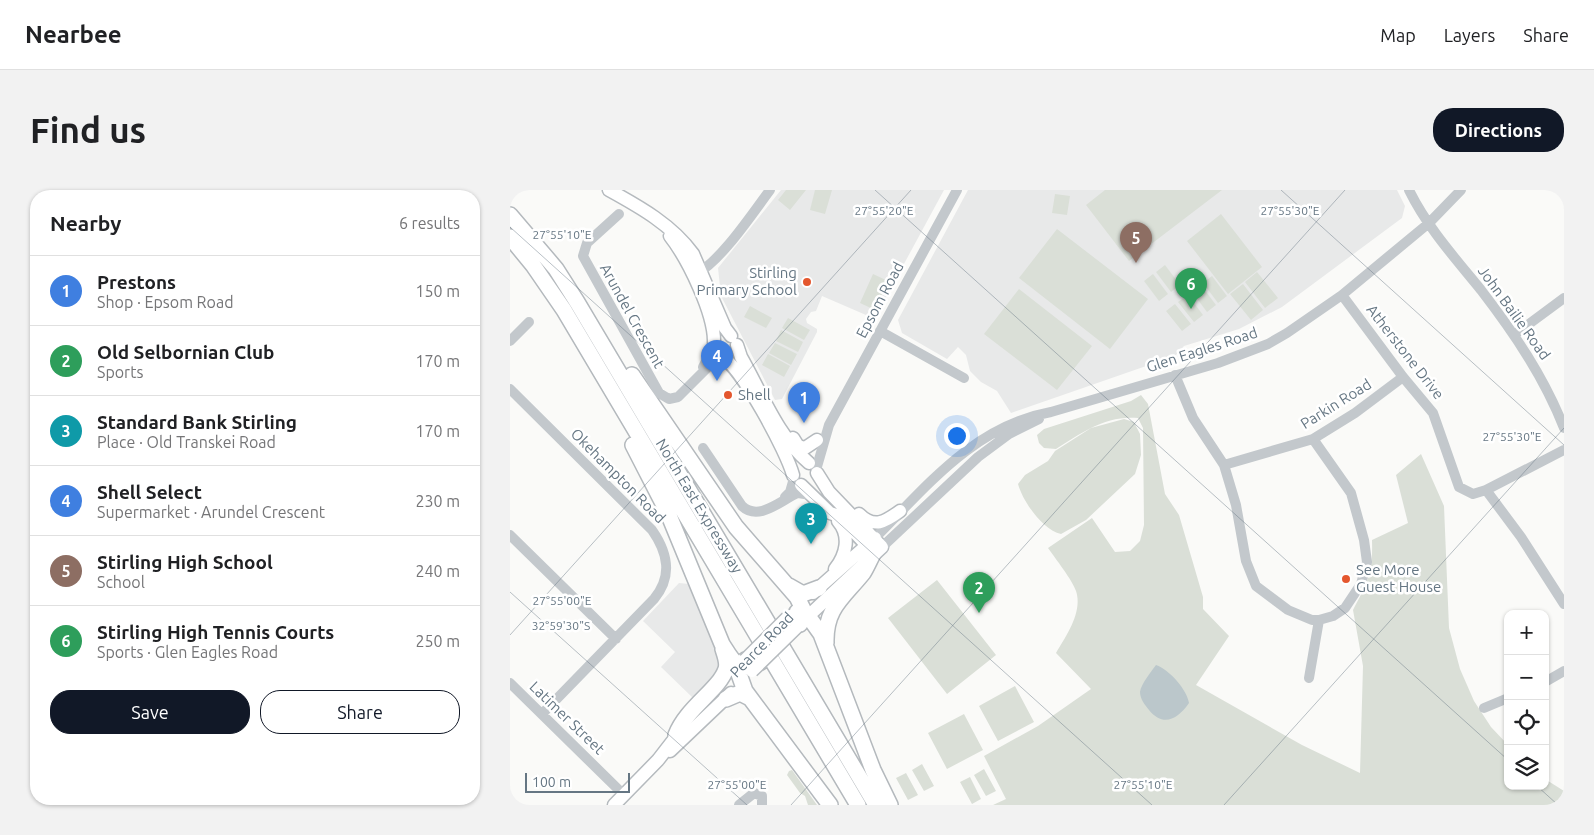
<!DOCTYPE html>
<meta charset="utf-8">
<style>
body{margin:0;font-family:Ubuntu,sans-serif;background:#f2f2f2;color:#202124}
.controls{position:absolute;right:15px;bottom:15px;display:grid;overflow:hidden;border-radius:10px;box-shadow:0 1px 4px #0004}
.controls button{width:45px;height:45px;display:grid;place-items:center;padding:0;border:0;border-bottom:1px solid #e0e0e0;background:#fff;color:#202124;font:25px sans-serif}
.scale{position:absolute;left:15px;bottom:12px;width:105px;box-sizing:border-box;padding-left:5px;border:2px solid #657683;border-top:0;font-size:14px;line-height:18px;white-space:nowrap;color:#657683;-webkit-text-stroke:4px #fff;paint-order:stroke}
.you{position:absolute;left:446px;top:245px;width:18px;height:18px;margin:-12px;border:4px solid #fff;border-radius:50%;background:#1a73e8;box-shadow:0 0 0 8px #1a73e833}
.badge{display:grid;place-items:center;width:32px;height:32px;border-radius:50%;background:#111827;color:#fff;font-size:16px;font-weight:700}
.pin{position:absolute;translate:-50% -41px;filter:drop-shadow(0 1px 2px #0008)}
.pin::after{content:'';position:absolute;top:26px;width:18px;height:15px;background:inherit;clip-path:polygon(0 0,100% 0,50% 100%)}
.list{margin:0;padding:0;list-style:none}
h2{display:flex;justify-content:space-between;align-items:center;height:65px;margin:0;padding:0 20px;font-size:21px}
h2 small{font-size:16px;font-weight:400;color:#757577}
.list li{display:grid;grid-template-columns:32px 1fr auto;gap:15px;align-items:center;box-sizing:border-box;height:70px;padding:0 20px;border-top:1px solid #e0e0e0}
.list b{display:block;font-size:19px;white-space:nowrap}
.list p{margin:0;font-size:16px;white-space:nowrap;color:#757577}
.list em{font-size:16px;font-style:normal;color:#757577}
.actions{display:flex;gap:10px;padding:15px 20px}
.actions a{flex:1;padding:11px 0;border:1px solid #111827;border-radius:20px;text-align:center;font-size:18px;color:#111827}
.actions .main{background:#111827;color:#fff}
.icon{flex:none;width:28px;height:28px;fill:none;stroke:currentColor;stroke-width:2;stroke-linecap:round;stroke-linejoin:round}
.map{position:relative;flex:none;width:1054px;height:615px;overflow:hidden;border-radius:20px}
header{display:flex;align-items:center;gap:30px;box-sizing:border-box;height:70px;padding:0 25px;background:#fff;border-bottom:1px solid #e0e0e0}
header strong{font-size:24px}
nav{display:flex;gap:28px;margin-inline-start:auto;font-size:18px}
.intro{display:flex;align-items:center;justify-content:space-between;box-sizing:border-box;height:120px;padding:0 30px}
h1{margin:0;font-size:35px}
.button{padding:12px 22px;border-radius:20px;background:#111827;color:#fff;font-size:18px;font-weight:700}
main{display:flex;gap:30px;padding:0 30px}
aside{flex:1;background:#fff;border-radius:20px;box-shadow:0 1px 4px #0004}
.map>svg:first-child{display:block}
.built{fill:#e8e9e9}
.green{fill:#dadfd7}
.water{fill:#bbc7cb}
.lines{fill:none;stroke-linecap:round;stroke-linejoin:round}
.major-casing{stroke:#b5babe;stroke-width:15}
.highway-casing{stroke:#b4b9bd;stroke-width:18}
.minor{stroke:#c3c8cc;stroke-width:10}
.major{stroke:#fff;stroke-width:12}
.highway{stroke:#fff;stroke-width:15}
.major-bridge-casing{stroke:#b5babe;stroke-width:15;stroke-linecap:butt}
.major-bridge{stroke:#fff;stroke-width:12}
.ticks{fill:none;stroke:#657683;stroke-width:1;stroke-opacity:0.45}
.poi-dot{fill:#e4572e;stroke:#fff;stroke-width:2}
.labels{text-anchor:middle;stroke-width:5;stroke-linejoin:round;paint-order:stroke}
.poi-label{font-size:15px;fill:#657683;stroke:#fff;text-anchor:start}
.street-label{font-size:15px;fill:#657683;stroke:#fff}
.ticks-label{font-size:12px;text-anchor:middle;fill:#657683;stroke:#fff;stroke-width:5;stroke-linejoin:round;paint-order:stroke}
</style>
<header>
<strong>Nearbee</strong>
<nav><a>Map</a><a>Layers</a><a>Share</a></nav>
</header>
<div class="intro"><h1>Find us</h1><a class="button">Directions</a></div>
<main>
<aside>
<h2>Nearby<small>6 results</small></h2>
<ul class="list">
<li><span class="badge" style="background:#3f7fe0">1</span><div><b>Prestons</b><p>Shop · Epsom Road</p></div><em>150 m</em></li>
<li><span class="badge" style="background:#2e9e5b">2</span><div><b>Old Selbornian Club</b><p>Sports</p></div><em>170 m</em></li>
<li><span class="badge" style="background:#0f9aa8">3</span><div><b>Standard Bank Stirling</b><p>Place · Old Transkei Road</p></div><em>170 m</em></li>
<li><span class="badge" style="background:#3f7fe0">4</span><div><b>Shell Select</b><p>Supermarket · Arundel Crescent</p></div><em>230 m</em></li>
<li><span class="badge" style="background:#8d6e63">5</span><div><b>Stirling High School</b><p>School</p></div><em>240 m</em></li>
<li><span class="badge" style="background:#2e9e5b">6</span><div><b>Stirling High Tennis Courts</b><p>Sports · Glen Eagles Road</p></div><em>250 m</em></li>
</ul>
<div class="actions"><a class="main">Save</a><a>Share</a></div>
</aside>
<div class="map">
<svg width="1054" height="615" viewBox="0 0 1054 615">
<rect width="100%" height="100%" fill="#fafaf8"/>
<path class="built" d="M271,0H434L369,120L356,125L312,106L306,121L301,122L296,129L297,133L307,139V142L272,209L265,210L211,106L208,78Z
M458,0H887L895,16L892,28L772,117L729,139L674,156L665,166L501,223L487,201L471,192L460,181L456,165L448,157L437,169L392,143L388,130Z
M169,393L179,394L212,475L183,508L151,477L165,462L133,431Z"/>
<path class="green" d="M276,0H296L280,20L268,10Z
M305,0H322L315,24L300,20Z
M595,0H712L619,71L576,15Z
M545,4L560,6L557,25L542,23Z
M711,24L752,77L718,104L677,51Z
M547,39L638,109L600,159L509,88Z
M655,75L670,95L661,102L646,82Z
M747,82L768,108L755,118L735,92Z
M363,84L378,91L365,120L350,113Z
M643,84L658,104L649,111L634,91Z
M702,86L717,106L708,113L693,93Z
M733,94L753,120L741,130L720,104Z
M691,95L706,115L697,122L682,102Z
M509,99L582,156L547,200L474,144Z
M678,105L693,125L684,132L668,112Z
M665,114L681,134L672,141L656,121Z
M240,116L262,128L256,138L234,127Z
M278,128L300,140L294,150L272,138Z
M271,140L293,152L288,162L266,151Z
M265,153L287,164L281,175L259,163Z
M258,164L280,176L274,187L252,175Z
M631,205L638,214L655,304L669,325L693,407V419L719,446L686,495L792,555L850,583L853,476L843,420C858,392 863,383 862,350L898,333L886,285L911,264L934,316L939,438L950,479L964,511L981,537L998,555V596H1035V589L1054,601V615H483L496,609L474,566L528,536L581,499L546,463C556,446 573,422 566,401C563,391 545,368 538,358L582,328L605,362L620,361L630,351L634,335L633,238L628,228C596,225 571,243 546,259L534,258L529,253L527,245L534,239L621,211Z
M614,229L624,232L630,244L631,265L625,284L576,330L551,344C533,340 513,312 508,294L515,285L538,271L545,261L581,238Z
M427,390L486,465L437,504L378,428Z
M505,496L524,532L488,551L469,516Z
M454,524L473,560L437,579L418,543Z
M412,574L424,596L414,601L402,580Z
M474,579L486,601L476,606L464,585Z
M282,580L307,615H298L295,606L290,603L277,585L279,581Z
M396,583L408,605L398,610L386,588Z
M460,587L471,609L462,614L450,592Z"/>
<path class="water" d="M646,475C660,480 677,500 679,513C667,530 653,537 639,520C635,515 630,509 630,502C631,494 641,482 646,475Z"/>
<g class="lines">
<defs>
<path id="major" d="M99,0C130,17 162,35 183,64L215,138L221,146
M160,46C178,69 205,124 204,153
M227,155L231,167C251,202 268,247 299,273
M211,166C231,176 277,262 283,285
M283,248L288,256L295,258L307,250
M291,295L320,323L329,326L362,361
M349,324C364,339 375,332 390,321
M325,379C336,365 341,346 328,331
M303,403L365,348
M292,432L372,357L319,302L307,283
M160,561L221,503
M104,615L148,570L172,539"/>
<path id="highway" d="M0,25L46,79L67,112L366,615
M0,47L23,75L54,120L348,615
M122,185L226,337L287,407L293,419L290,434
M123,255L158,323L212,454C224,473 229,485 252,471
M279,396L293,404L309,398
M287,422L296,423L311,444L363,580L380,615
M316,453C315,418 333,408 353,383C357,377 360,369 364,362
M235,470L229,484L235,501L320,615
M216,509L230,503L240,508
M166,545C177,517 209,500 216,479C218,473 215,465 213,459"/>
</defs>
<use href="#major" class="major-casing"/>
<use href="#highway" class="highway-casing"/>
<path class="minor" d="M899,0C917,37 945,68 971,100C1004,143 1034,187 1054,238
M109,24L77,53L73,66L149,203L159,209L168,207L202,173L209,169L219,174
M186,84C211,71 242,24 260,0
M832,105L893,187L923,223L949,297L963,304L976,300L1054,260
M370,141L454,188
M1004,145L1054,108
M0,151L19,132
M193,177L204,156
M665,185L683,228L714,275L726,315L736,371L746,396L778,420L802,430H809L823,426L835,418L851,394L857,372L854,350L841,303L803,249
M0,199L142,340C158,363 163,386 144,409L32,524
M193,258L232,316C249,332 271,310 288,303L301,305
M714,275L803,249L845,223L893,187
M306,280L319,235L447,0
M976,300L1011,347L1054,414
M275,307L280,302L284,288
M0,345L106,449
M365,348C417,296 464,236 541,222L708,173L758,154L777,143L832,105L919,33L951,0
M372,357L468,267L499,244L529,229
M799,488L809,430
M1035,492L1054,481
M0,493L114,605
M974,518L998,508
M229,615L244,603L252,606V615"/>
<use href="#major" class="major"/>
<use href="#highway" class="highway"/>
<defs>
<path id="major-bridge" d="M235,470L279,426
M242,481L287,437"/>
</defs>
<use href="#major-bridge" class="major-bridge-casing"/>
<use href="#major-bridge" class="major-bridge"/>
</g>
<path class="ticks" d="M365,0L998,570M771,0L1054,255M0,37L642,615M0,402L237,615M0,445L401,0M1027,596L1048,615M281,615L835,0M714,615L1054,238"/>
<g class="poi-dot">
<circle cx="297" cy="92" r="5"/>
<circle cx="218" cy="205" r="5"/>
<circle cx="836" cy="389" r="5"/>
</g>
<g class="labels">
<g class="poi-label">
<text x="287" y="88" text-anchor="end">Stirling<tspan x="287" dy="17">Primary School</tspan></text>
<text x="228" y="210">Shell</text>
<text x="846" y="385">See More<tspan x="846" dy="17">Guest House</tspan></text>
</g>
<g class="street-label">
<text transform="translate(370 110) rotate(-62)" y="5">Epsom Road</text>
<text transform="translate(1004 123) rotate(54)" y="5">John Bailie Road</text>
<text transform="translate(122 126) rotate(61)" y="5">Arundel Crescent</text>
<text transform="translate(692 160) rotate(-18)" y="5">Glen Eagles Road</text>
<text transform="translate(895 162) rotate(52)" y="5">Atherstone Drive</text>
<text transform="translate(826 214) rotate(-32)" y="5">Parkin Road</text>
<text transform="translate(108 286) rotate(45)" y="5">Okehampton Road</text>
<text transform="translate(189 316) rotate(59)" y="5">North East Expressway</text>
<text transform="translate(252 455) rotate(-46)" y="5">Pearce Road</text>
<text transform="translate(57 528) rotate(44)" y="5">Latimer Street</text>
</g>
</g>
<g class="ticks-label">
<text x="374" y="25">27°55'20"E</text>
<text x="780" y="25">27°55'30"E</text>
<text x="52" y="49">27°55'10"E</text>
<text x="1002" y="251">27°55'30"E</text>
<text x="52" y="415">27°55'00"E</text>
<text x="51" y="440">32°59'30"S</text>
<text x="227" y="599">27°55'00"E</text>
<text x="633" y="599">27°55'10"E</text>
</g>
</svg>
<div class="controls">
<button>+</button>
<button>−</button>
<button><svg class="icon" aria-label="locate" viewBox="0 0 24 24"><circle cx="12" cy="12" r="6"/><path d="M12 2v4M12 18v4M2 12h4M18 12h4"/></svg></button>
<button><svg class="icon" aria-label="layers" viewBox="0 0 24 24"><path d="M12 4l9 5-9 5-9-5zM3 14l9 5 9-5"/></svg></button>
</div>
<div class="scale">100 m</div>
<div class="you"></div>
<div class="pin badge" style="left:294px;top:233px;background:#3f7fe0">1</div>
<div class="pin badge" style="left:469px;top:423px;background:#2e9e5b">2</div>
<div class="pin badge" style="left:301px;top:354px;background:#0f9aa8">3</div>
<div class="pin badge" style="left:207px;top:191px;background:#3f7fe0">4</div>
<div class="pin badge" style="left:626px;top:73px;background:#8d6e63">5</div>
<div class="pin badge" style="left:681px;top:119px;background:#2e9e5b">6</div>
</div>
</main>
